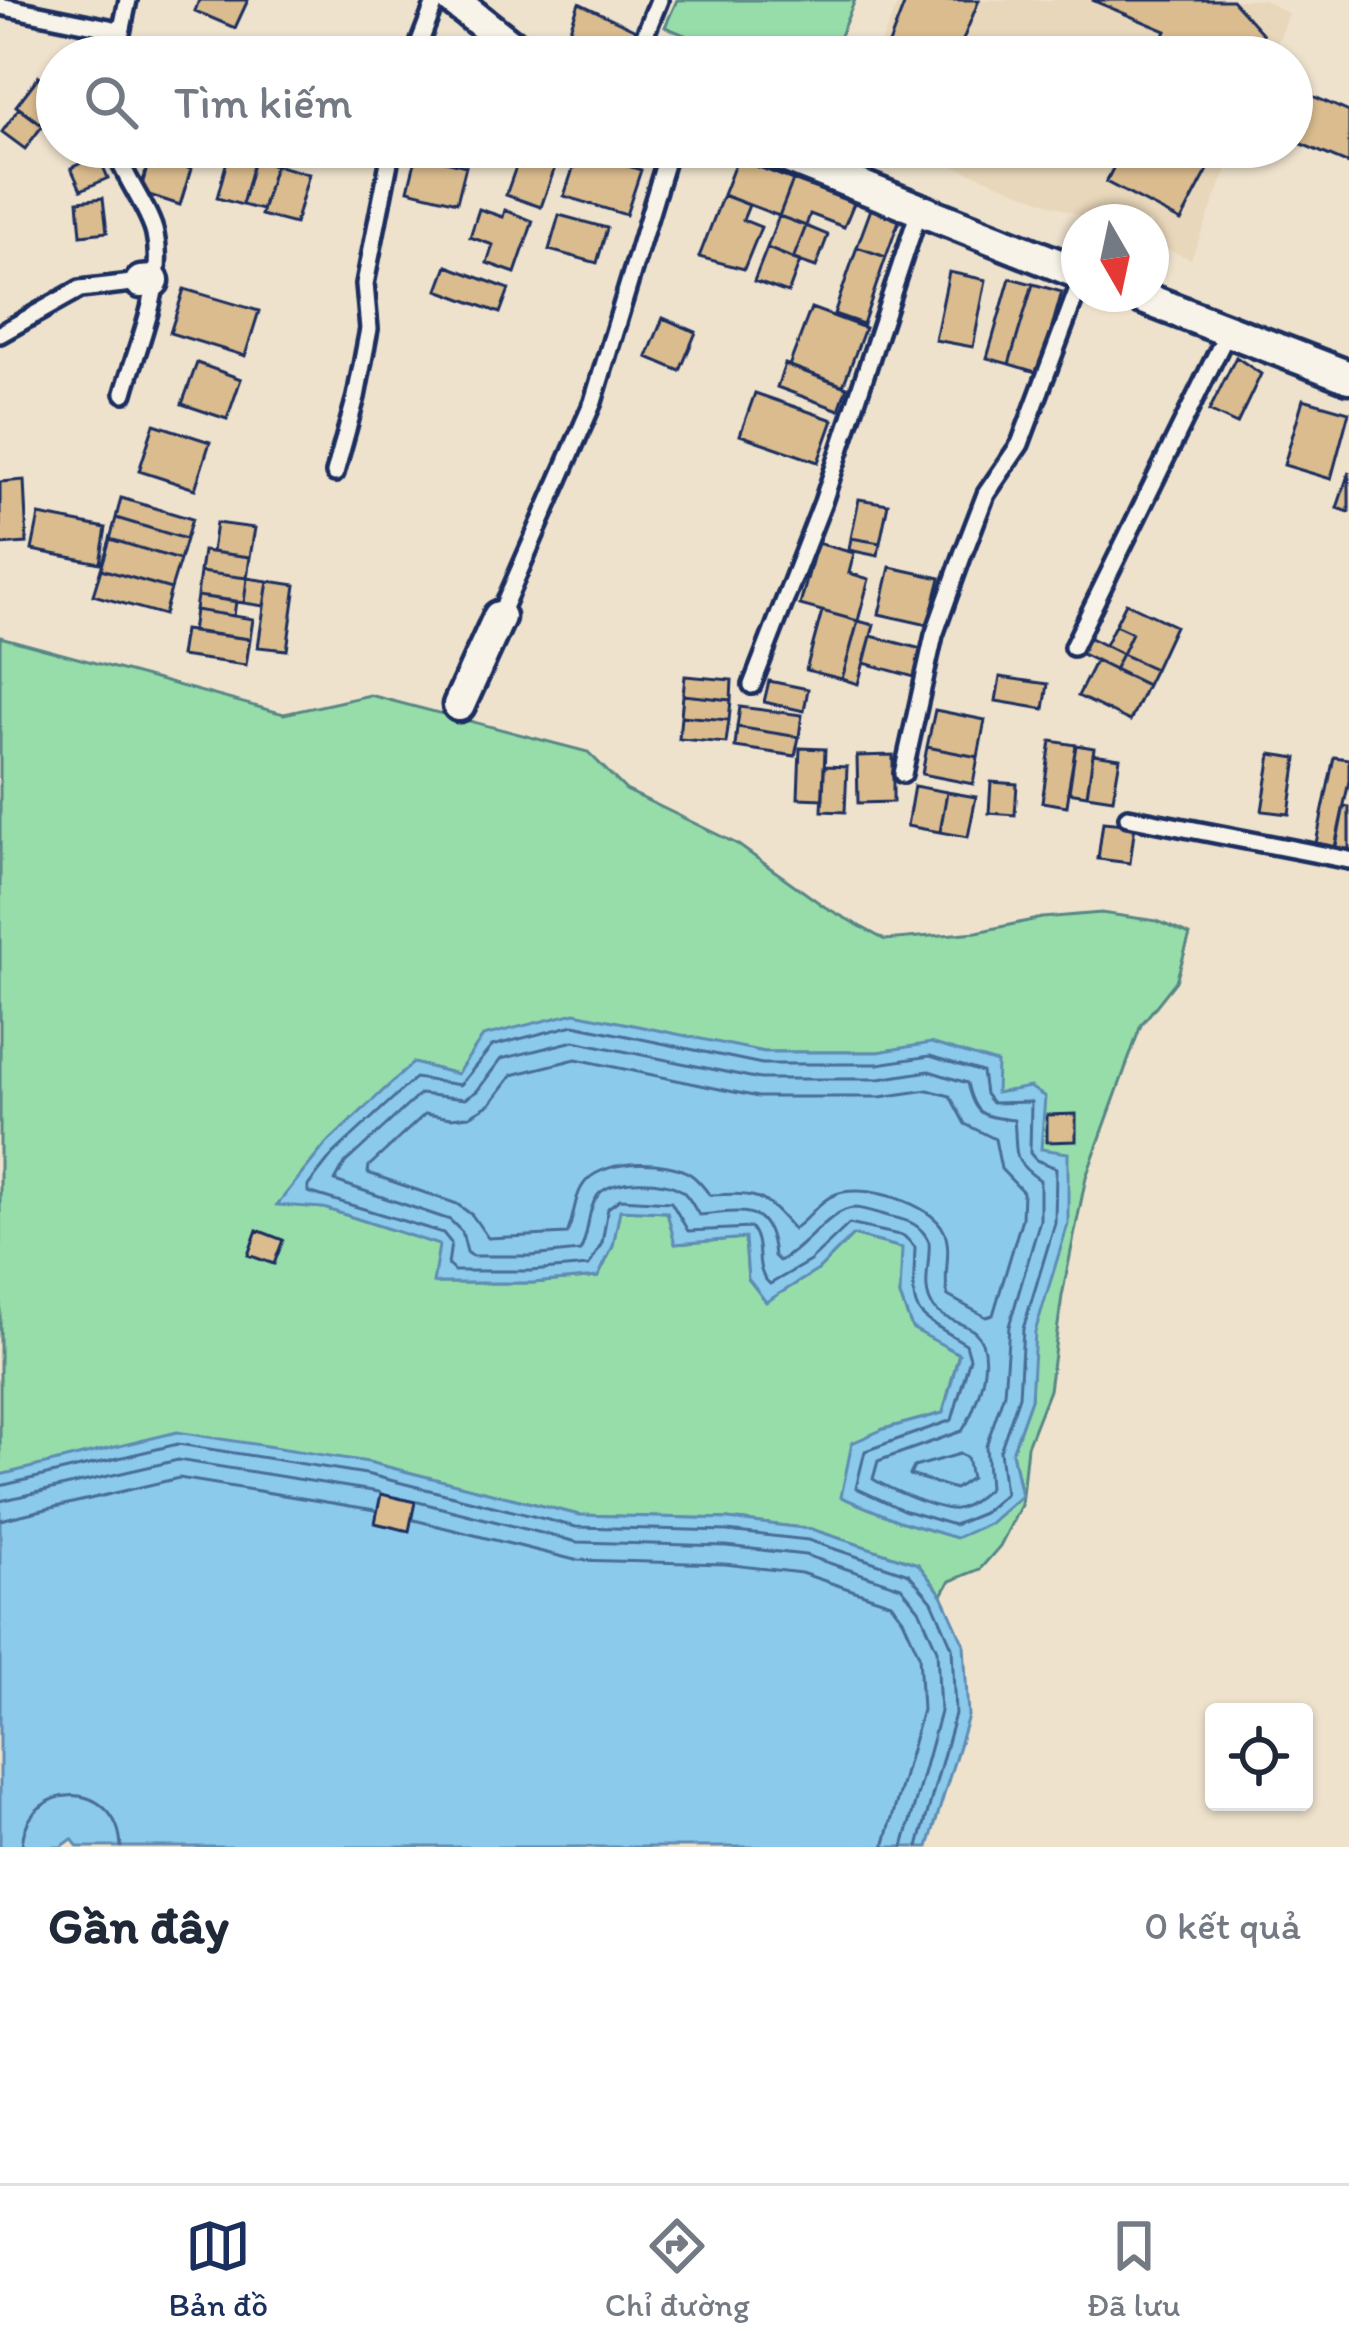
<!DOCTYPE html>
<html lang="vi">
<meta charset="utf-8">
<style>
body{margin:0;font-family:Itim,sans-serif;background:#f2f2f3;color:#1f2937}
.controls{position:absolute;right:36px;bottom:36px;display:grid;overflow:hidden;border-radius:12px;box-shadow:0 3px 9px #0004}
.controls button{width:108px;height:108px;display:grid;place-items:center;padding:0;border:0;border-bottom:3px solid #e0e1e3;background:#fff;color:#1f2937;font:60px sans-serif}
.compass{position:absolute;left:1061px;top:204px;width:108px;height:108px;border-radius:50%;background:#fff;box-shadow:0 3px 9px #0004;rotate:171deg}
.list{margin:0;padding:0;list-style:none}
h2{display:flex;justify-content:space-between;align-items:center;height:156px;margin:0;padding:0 48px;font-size:51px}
h2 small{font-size:39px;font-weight:400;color:#747a83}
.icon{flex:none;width:66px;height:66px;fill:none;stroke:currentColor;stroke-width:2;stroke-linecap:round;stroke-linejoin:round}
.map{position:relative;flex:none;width:1349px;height:1847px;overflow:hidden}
.search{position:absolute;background:#fff;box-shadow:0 3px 9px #0004;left:36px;right:36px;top:36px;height:132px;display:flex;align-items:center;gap:30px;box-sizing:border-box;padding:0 42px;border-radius:66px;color:#747a83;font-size:45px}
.sheet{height:336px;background:#fff}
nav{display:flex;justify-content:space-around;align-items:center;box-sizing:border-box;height:168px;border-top:3px solid #e0e1e3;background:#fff;font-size:33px;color:#747a83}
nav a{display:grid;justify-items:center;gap:6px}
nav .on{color:#1b2f5e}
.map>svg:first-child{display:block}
.built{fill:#e8d7ba}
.green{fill:#96ddaa;stroke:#588684;stroke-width:3;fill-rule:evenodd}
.water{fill:#8bcaeb;stroke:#5e8cb3;stroke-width:3}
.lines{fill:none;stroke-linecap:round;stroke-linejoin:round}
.shore{stroke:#486d96;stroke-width:3}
.building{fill:#dabc8e;stroke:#1b2f5e;stroke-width:3}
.lane-casing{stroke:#1b2f5e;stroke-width:24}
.street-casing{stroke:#1b2f5e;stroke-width:39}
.lane{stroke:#f7f3e8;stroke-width:15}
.street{stroke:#f7f3e8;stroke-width:30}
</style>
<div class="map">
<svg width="1349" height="1847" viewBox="0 0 1349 1847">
<rect width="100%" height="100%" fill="#eee2cd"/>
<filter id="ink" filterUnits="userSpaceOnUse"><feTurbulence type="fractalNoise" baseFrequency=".00833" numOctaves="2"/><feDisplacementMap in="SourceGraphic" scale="24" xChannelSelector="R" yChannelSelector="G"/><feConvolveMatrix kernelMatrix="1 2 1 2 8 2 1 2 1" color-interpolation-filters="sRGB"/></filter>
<g filter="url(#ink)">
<path class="built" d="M899,0H1265L1289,14L1272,57H875Z
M905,147H1236L1191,259L1151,243V222H1097Z"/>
<path class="green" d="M677,0H855L831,57H738L665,27Z
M0,637L284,714L370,695L588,752L626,790L737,844L825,907L885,940L977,932L1042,918L1101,913L1157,921L1190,935L1176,981L1141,1025L1086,1177L1062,1296L1049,1390L1027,1446L1021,1505L1000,1546L980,1569L950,1581L942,1595L918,1564L811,1529L728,1519L579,1515L368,1462L0,1475ZM671,1035L764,1052H878L931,1044L996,1093L1030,1088L1041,1150L1031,1399L1012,1452L1021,1496L884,1429L943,1413L959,1353L912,1328L900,1296L903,1248L853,1235L818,1270L748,1279L745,1238L676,1244L667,1212L619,1210L613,1246L598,1277L532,1283H434L440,1245L324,1208L278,1204L413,1063L457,1074Z"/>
<path class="water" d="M575,1013L764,1052H878L931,1043L997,1063L996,1093L1030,1087L1045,1097L1041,1149L1068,1153V1224L1035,1332L1031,1399L1012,1452L1021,1496L990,1523L956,1538L899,1521L841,1497L852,1443L884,1429L943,1413L959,1354L912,1328L900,1296L902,1248L853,1235L818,1270L766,1302L748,1279L745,1238L675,1244L667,1212L620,1210L613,1246L598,1277L532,1283H433L439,1245L324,1208L277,1205L325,1145L413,1063L457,1074L483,1036Z
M177,1432L368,1462L579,1515L728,1519L811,1529L918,1564L942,1595L964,1644L968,1716L928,1847H78L72,1839L61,1847H0V1475Z"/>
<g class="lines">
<path class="shore" d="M574,1025L762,1064H878L930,1056L982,1072L985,1094L992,1103L1031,1102L1030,1153L1036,1160L1056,1168L1055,1223L1023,1329L1019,1396L1000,1451L1005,1494L983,1513L954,1525L903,1510L856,1488L865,1451L952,1420L970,1358L966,1344C906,1308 913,1316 915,1247L904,1236L849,1224L810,1261L770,1284C752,1269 765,1245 751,1228L688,1231L671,1202L620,1199L608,1208L602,1243L589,1266L531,1271H454L448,1265L451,1243L443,1233L308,1192V1186L334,1153L415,1078L460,1085L492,1046Z
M574,1041L760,1079H879L929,1071L967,1083C975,1117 982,1116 1014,1120C1018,1154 1009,1159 1040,1180V1220L1009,1326L1004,1393L986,1446L989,1488C980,1496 968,1507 956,1509C939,1511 887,1488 873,1479L878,1461L962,1431C976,1411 997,1352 975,1332C964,1322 943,1320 934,1308C920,1291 931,1261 929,1242C921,1224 909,1221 892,1217C880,1214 867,1209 855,1208C830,1208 804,1250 779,1261L774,1256C769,1201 743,1212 699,1215C694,1208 690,1197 682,1191C665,1178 611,1178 598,1195C586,1211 590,1234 580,1251L530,1256H472L467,1252L462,1232L450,1220L335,1181L345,1163L420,1094L465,1099L477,1091L501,1059Z
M576,1059L758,1097H880L928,1090L950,1096L965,1124L995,1139L1001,1169L1023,1192L1022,1218L993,1315L986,1317L948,1296C942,1275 953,1252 944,1231C932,1203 863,1183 836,1194C818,1201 808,1220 793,1229C762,1193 758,1193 710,1195C704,1188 699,1180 690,1174C666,1159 608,1159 587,1180C573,1195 575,1217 567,1234L488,1238L472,1215L457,1204L368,1173L369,1166L425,1114L451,1118L470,1116L490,1104L512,1075Z
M960,1454L967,1457L971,1478L955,1489L910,1475L914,1467Z
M0,1486L178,1444L366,1474L576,1527L727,1531L808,1540L909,1574L932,1601L952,1647L955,1714L918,1847
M0,1501L178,1460L379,1492
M418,1502L577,1542L726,1546L805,1555L901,1587L919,1609L937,1650L940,1712L903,1847
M0,1520L179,1478L375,1510
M414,1520L575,1560L725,1564L801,1573L891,1603L903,1619L919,1655L922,1710L884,1847
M22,1847C25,1779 118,1778 121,1847"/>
</g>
<path class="building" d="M199,0H248L235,28L195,11Z
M906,0H979L956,57H884Z
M1092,0H1232L1263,34L1253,57H1155L1166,31Z
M579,3L642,33L632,57H560Z
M39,76L57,89V115L47,129L16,106Z
M1292,87L1349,112V164L1292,140Z
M19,108L43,125L25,149L2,132Z
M153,147H198L191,169L150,157Z
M315,147H340L338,156L314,150Z
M523,147H543L560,153L541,207L506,195Z
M580,147H614L609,160L641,170L626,215L564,196Z
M1124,147H1220L1181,221L1106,182Z
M229,153L254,160L242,205L217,198Z
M417,154L466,166L457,202L408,190Z
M98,155L108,178L81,190L71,168Z
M150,157L191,169L180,205L140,192Z
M737,159L793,180L779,216L723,195Z
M254,160L275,165L262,210L242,205Z
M275,165L309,174L295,224L261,215Z
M793,180L854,203L844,227L810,214L806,226L779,216Z
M723,195L749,205L743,220L761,227L744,269L699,257Z
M103,198L107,232L81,235L78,201Z
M479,209L503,217L505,210L533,221L515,273L487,263L493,245L470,237Z
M871,209L900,218L886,257L857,247Z
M559,215L607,228L597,263L549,250Z
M779,216L806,226L793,259L767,248Z
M806,226L828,235L816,267L793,259Z
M857,247L886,257L863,324L834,314Z
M767,248L800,261L788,293L754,281Z
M447,266L509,289L500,313L438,290Z
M949,272L986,280L973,347L935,340Z
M1010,278L1033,284L1009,364L987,358Z
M1033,284L1062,292L1039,373L1009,364Z
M184,289L259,311L245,356L170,333Z
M811,308L865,328L843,386L789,366Z
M663,318L696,332L680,371L647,357Z
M1236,357L1261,374L1237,424L1209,411Z
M197,363L241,379L227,419L182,404Z
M785,364L847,387L839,410L777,387Z
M755,393L833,420L818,462L740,435Z
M1303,399L1349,412L1331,479L1284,465Z
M154,424L210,442L195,489L139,471Z
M1349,472V512L1337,508Z
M24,480L27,543L0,545V482Z
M121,498L192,519L186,539L116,518Z
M859,499L888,504L880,543L851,538Z
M39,515L106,528L100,563L32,550Z
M116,518L186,539L180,560L110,539Z
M216,523L255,528L250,557L212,552Z
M851,538L880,543L878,556L849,550Z
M110,539L180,560L171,589L101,569Z
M817,543L854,553L849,573L869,579L858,621L800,605Z
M203,551L250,557L247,578L200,572Z
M890,567L940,578L928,625L879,614Z
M101,569L171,589L164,615L93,595Z
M200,572L247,578L244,603L197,596Z
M247,578L268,581L264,606L244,603Z
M268,581L296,585L287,650L258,647Z
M197,596L236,601L234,616L195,610Z
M1126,603L1175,626L1155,669L1122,654L1132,633L1115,625Z
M195,610L253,619L250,639L192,632Z
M822,611L858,621L842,679L806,670Z
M858,621L874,625L858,684L842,679Z
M1115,625L1132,633L1122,654L1105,645Z
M184,630L250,639L246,665L180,656Z
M871,636L922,649L914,677L864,663Z
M1086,636L1122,654L1114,670L1078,652Z
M1122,654L1155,669L1147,685L1114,670Z
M1096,660L1147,685L1130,721L1078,696Z
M685,676L732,680L731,700L683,695Z
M1000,677L1048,684L1044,709L996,701Z
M769,681L808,689L804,711L764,702Z
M683,695L731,700L729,720L681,716Z
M740,707L802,715L799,737L737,727Z
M935,710L985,720L978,757L927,747Z
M681,716L729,720L726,743L679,739Z
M737,727L799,737L795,756L735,747Z
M1051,741L1076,745L1067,806L1042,802Z
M1076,745L1094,748L1087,795L1068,792Z
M927,747L978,757L973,784L922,774Z
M800,748L825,749L823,799L798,798Z
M1093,754L1120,758L1113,799L1087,795Z
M1271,754L1297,758L1289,814L1262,811Z
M893,755V802L858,803L857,756Z
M1334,757L1349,759V781L1335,847L1316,843Z
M824,766L847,767L845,812L822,811Z
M991,782L1017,784L1015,815L989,813Z
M914,786L947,792L940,832L907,826Z
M947,792L976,797L968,837L940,832Z
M1344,806L1349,807V854L1335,851Z
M1103,822L1135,825L1130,863L1098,859Z
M1076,1114V1141L1047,1142V1115Z
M257,1230L283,1240L274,1264L248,1255Z
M381,1494L415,1502L409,1531L375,1523Z"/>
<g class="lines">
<defs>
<path id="lane" d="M0,6L119,30
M116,57L128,0
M414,57L436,0
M636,57L659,0
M114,147C123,176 150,210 155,234C166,284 137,346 124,393
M0,334L80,289L141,282
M335,473L356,397L369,329L365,284L392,147
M499,617L593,402L670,147
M1073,647L1228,331
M752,685L823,502L920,208
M903,774L934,635L963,554L986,494L1020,444L1079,286
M1128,817L1349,860"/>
<path id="street" d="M453,0L510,45L538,57
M762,147L1079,273
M141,282L153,281
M1133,294L1349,377
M459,705L499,617"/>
</defs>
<use href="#lane" class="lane-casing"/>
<use href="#street" class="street-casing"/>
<use href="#lane" class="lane"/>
<use href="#street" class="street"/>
</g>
</g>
</svg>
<div class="controls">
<button><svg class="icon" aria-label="locate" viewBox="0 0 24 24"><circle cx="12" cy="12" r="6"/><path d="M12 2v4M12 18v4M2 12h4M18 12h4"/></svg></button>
</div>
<svg class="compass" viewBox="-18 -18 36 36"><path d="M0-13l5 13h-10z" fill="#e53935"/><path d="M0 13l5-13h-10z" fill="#747a83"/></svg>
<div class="search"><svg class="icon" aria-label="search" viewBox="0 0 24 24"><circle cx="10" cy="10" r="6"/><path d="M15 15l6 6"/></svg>Tìm kiếm</div>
</div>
<section class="sheet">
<h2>Gần đây<small>0 kết quả</small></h2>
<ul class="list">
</ul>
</section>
<nav>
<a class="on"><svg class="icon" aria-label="map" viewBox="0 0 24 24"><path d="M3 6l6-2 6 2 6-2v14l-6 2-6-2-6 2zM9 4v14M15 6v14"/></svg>Bản đồ</a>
<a><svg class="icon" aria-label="directions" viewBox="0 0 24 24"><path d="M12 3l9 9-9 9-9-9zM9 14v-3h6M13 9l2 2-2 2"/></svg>Chỉ đường</a>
<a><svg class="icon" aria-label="saved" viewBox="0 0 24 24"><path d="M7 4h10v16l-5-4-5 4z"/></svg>Đã lưu</a>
</nav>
